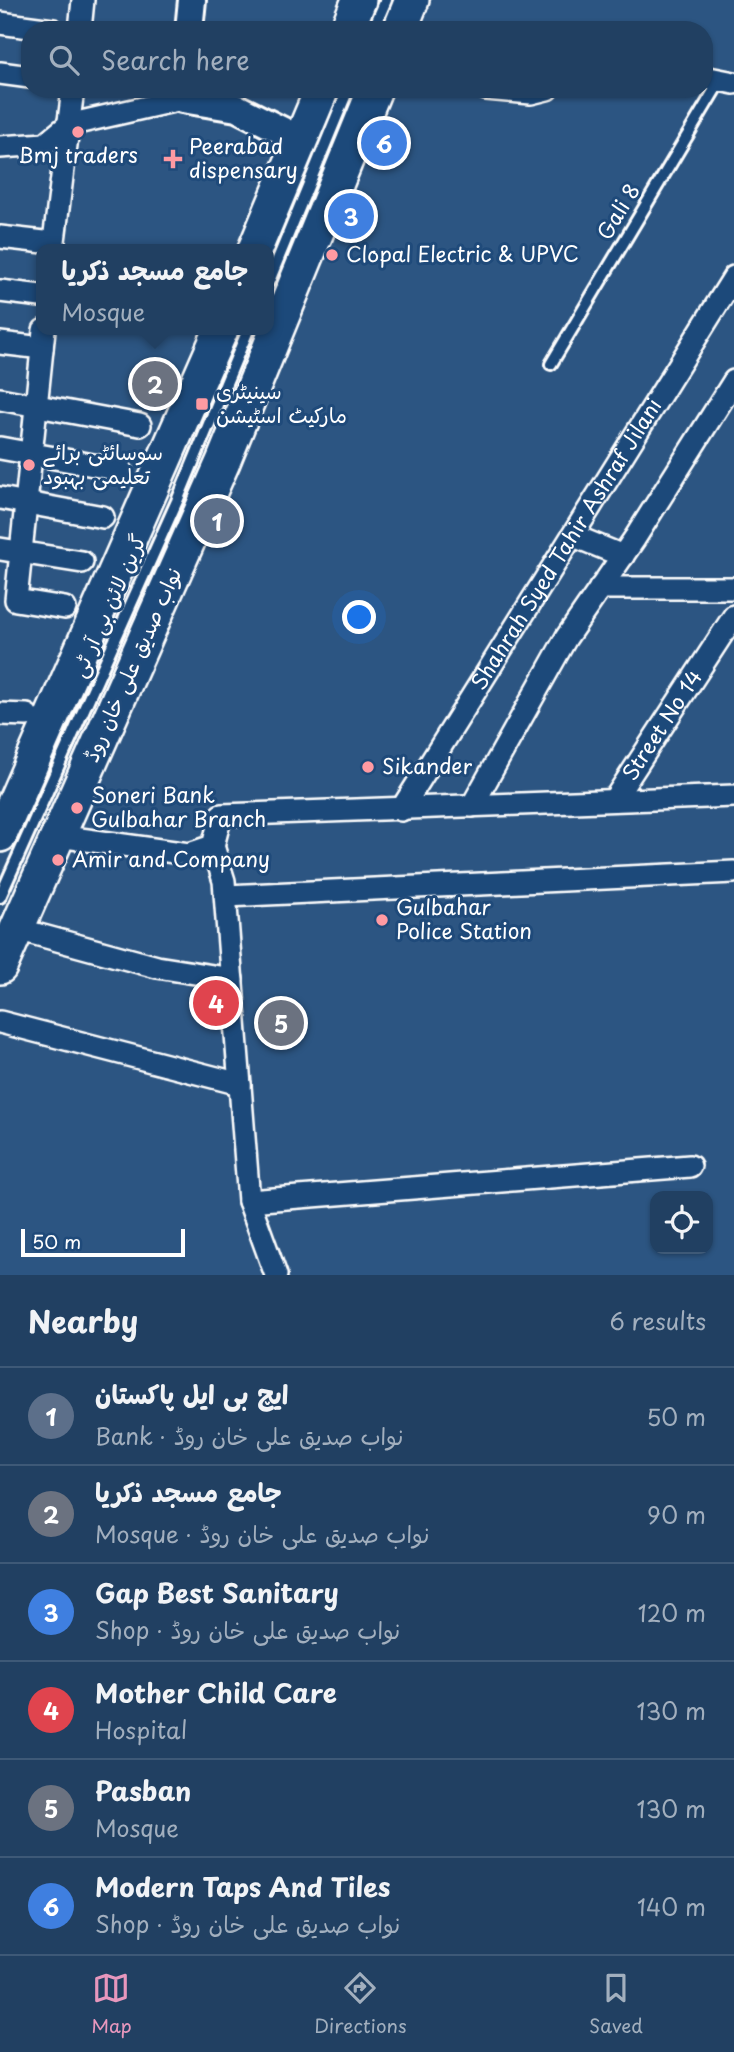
<!DOCTYPE html>
<meta charset="utf-8">
<style>
body{margin:0;font-family:"Playpen Sans","Playpen Sans Arabic",sans-serif;background:#2d4b6b;color:#f1f3f6}
.controls{position:absolute;right:21px;bottom:21px;display:grid;overflow:hidden;border-radius:14px;box-shadow:0 2px 5px #0004}
.controls button{width:63px;height:63px;display:grid;place-items:center;padding:0;border:0;border-bottom:2px solid #3e5977;background:#214062;color:#f1f3f6;font:35px sans-serif}
.scale{position:absolute;left:21px;bottom:18px;width:164px;box-sizing:border-box;padding-left:7px;border:4px solid #fff;border-top:0;font-size:19px;line-height:24px;white-space:nowrap;color:#fff;-webkit-text-stroke:5px #1f4a7a;paint-order:stroke}
.you{position:absolute;left:360px;top:618px;width:24px;height:24px;margin:-18px;border:5px solid #fff;border-radius:50%;background:#1a73e8;box-shadow:0 0 0 10px #1a73e833}
.badge{display:grid;place-items:center;width:46px;height:46px;border-radius:50%;background:#e797bd;color:#fff;font-size:23px;font-weight:700}
.pin{position:absolute;translate:-50% -50%;border:4px solid #fff;box-shadow:0 2px 7px #0006}
.popup{position:absolute;left:36px;top:244px;width:238px;height:91px;box-sizing:border-box;display:grid;place-content:center;border-radius:14px;background:#214062;filter:drop-shadow(0 2px 5px #0005);font-size:23px;white-space:nowrap;color:#a2afbe}
.popup b{font-size:26px;color:#f1f3f6}
.popup::after{content:'';position:absolute;left:50%;top:100%;margin-left:-14px;border:14px solid transparent;border-top-color:#214062}
.list{margin:0;padding:0;list-style:none}
h2{display:flex;justify-content:space-between;align-items:center;height:91px;margin:0;padding:0 28px;font-size:30px}
h2 small{font-size:23px;font-weight:400;color:#a2afbe}
.list li{display:grid;grid-template-columns:46px 1fr auto;gap:21px;align-items:center;box-sizing:border-box;height:98px;padding:0 28px;border-top:2px solid #3e5977}
.list b{display:block;font-size:26px;white-space:nowrap}
.list p{margin:0;font-size:23px;white-space:nowrap;color:#a2afbe}
.list em{font-size:23px;font-style:normal;color:#a2afbe}
.icon{flex:none;width:38px;height:38px;fill:none;stroke:currentColor;stroke-width:2;stroke-linecap:round;stroke-linejoin:round}
.map{position:relative;flex:none;width:734px;height:1275px;overflow:hidden}
.search{position:absolute;background:#214062;box-shadow:0 2px 5px #0004;left:21px;right:21px;top:21px;height:77px;display:flex;align-items:center;gap:18px;box-sizing:border-box;padding:0 24px;border-radius:28px;color:#a2afbe;font-size:26px}
.sheet{height:679px;background:#214062}
nav{display:flex;justify-content:space-around;align-items:center;box-sizing:border-box;height:98px;border-top:2px solid #3e5977;background:#214062;font-size:19px;color:#a2afbe}
nav a{display:grid;justify-items:center;gap:4px}
nav .on{color:#e797bd}
.map>svg:first-child{display:block}
.lines{fill:none;stroke-linecap:round;stroke-linejoin:round}
.service-casing{stroke:#fff;stroke-width:16}
.minor-casing{stroke:#fff;stroke-width:26}
.tertiary-casing{stroke:#fff;stroke-width:32}
.primary-casing{stroke:#fff;stroke-width:38}
.service{stroke:#1f4a7a;stroke-width:10}
.minor{stroke:#1f4a7a;stroke-width:21}
.tertiary{stroke:#1f4a7a;stroke-width:26}
.primary{stroke:#1f4a7a;stroke-width:33}
.poi-dot{fill:#ff9aa2;stroke:#1f4a7a;stroke-width:2.5}
.labels{text-anchor:middle;stroke-width:6;stroke-linejoin:round;paint-order:stroke}
.poi-label{font-size:21px;fill:#fff;stroke:#1f4a7a;text-anchor:start}
.street-label{font-size:21px;fill:#fff;stroke:#1f4a7a}
</style>
<div class="map">
<svg width="734" height="1275" viewBox="0 0 734 1275">
<rect width="100%" height="100%" fill="#2c5582"/>
<filter id="ink" filterUnits="userSpaceOnUse"><feTurbulence type="fractalNoise" baseFrequency=".0143" numOctaves="2"/><feDisplacementMap in="SourceGraphic" scale="14" xChannelSelector="R" yChannelSelector="G"/><feConvolveMatrix kernelMatrix="1 2 1 2 8 2 1 2 1" color-interpolation-filters="sRGB"/></filter>
<g filter="url(#ink)">
<g class="lines">
<defs>
<path id="service" d="M373,30L386,0
M269,281L348,89
M551,364L720,81
M0,897L177,501L248,330"/>
<g id="minor">
<path d="M0,23L53,30"/>
<path d="M80,30L83,0"/>
<path d="M0,73L30,77"/>
<path d="M704,77L734,83"/>
<path d="M486,89L531,93L547,89"/>
<path d="M0,147L45,144L68,125L182,99"/>
<path d="M0,237L53,243"/>
<path d="M53,249L73,89"/>
<path d="M0,291L41,296"/>
<path d="M44,330L16,600L65,608"/>
<path d="M0,343L42,348"/>
<path d="M0,399L140,425"/>
<path d="M0,448L121,470"/>
<path d="M0,498L103,517"/>
<path d="M574,536L623,556"/>
<path d="M0,549L82,562"/>
<path d="M600,588H734"/>
<path d="M0,714L27,715"/>
<path id="s1" d="M614,800L734,616"/>
<path d="M472,806L566,638L635,538L734,381"/>
<path id="s2" d="M401,810L734,277"/>
<path d="M58,836L189,854L213,846L221,815L734,796"/>
<path d="M213,846L224,881L249,1201L276,1275"/>
<path d="M226,896L734,872"/>
<path d="M17,929L157,967L232,979"/>
<path d="M0,1022L240,1084"/>
<path d="M249,1201L690,1166"/>
</g>
<path id="tertiary" d="M189,30L192,0
M183,89L182,99L237,108L301,140"/>
<path id="primary" d="M347,30L359,0
M400,30L412,0
M255,249L322,89
M0,835L221,330
M0,967L223,462L375,89"/>
</defs>
<use href="#service" class="service-casing"/>
<use href="#minor" class="minor-casing"/>
<use href="#tertiary" class="tertiary-casing"/>
<use href="#primary" class="primary-casing"/>
<use href="#service" class="service"/>
<use href="#minor" class="minor"/>
<use href="#tertiary" class="tertiary"/>
<use href="#primary" class="primary"/>
</g>
</g>
<g class="poi-dot">
<circle cx="78" cy="132" r="7"/>
<path d="M169.5 148.5h7v7h7v7h-7v7h-7v-7h-7v-7h7z"/>
<circle cx="332" cy="255" r="7"/>
<rect x="195" y="397" width="14" height="14" rx="3.5"/>
<circle cx="29" cy="465" r="7"/>
<circle cx="368" cy="767" r="7"/>
<circle cx="77" cy="808" r="7"/>
<circle cx="58" cy="860" r="7"/>
<circle cx="382" cy="920" r="7"/>
</g>
<g class="labels">
<g class="poi-label">
<text x="189" y="154">Peerabad<tspan x="189" dy="24">dispensary</tspan></text>
<text x="78" y="163" text-anchor="middle">Bmj traders</text>
<text x="346" y="262">Clopal Electric &amp; UPVC</text>
<text x="216" y="399">سینیٹری<tspan x="216" dy="24">مارکیٹ اسٹیشن</tspan></text>
<text x="43" y="460">سوسائٹی برائے<tspan x="43" dy="24">تعلیمی بہبود</tspan></text>
<text x="382" y="774">Sikander</text>
<text x="91" y="803">Soneri Bank<tspan x="91" dy="24">Gulbahar Branch</tspan></text>
<text x="72" y="867">Amir and Company</text>
<text x="396" y="915">Gulbahar<tspan x="396" dy="24">Police Station</tspan></text>
</g>
<g class="street-label">
<text transform="translate(619 212) rotate(-59)" y="7">Gali 8</text>
<text dy="7" stroke="none"><textPath href="#s2" startOffset="313">Shahrah Syed Tahir Ashraf Jilani</textPath></text>
<text transform="translate(109 606) rotate(-66)" y="7">گرین لائن بی آر ٹی</text>
<text transform="translate(133 665) rotate(-66)" y="7">نواب صدیق علی خان روڈ</text>
<text dy="7" stroke="none"><textPath href="#s1" startOffset="89">Street No 14</textPath></text>
</g>
</g>
</svg>
<div class="controls">
<button><svg class="icon" aria-label="locate" viewBox="0 0 24 24"><circle cx="12" cy="12" r="6"/><path d="M12 2v4M12 18v4M2 12h4M18 12h4"/></svg></button>
</div>
<div class="scale">50 m</div>
<div class="you"></div>
<div class="pin badge" style="left:217px;top:521px;background:#5c6f8a">1</div>
<div class="pin badge" style="left:155px;top:384px;background:#6b7280">2</div>
<div class="popup"><b>جامع مسجد ذکریا</b>Mosque</div>
<div class="pin badge" style="left:351px;top:216px;background:#3f7fe0">3</div>
<div class="pin badge" style="left:216px;top:1003px;background:#e0444e">4</div>
<div class="pin badge" style="left:281px;top:1023px;background:#6b7280">5</div>
<div class="pin badge" style="left:384px;top:143px;background:#3f7fe0">6</div>
<div class="search"><svg class="icon" aria-label="search" viewBox="0 0 24 24"><circle cx="10" cy="10" r="6"/><path d="M15 15l6 6"/></svg>Search here</div>
</div>
<section class="sheet">
<h2>Nearby<small>6 results</small></h2>
<ul class="list">
<li><span class="badge" style="background:#5c6f8a">1</span><div><b>ایچ بی ایل پاکستان</b><p>Bank · نواب صدیق علی خان روڈ</p></div><em>50 m</em></li>
<li><span class="badge" style="background:#6b7280">2</span><div><b>جامع مسجد ذکریا</b><p>Mosque · نواب صدیق علی خان روڈ</p></div><em>90 m</em></li>
<li><span class="badge" style="background:#3f7fe0">3</span><div><b>Gap Best Sanitary</b><p>Shop · نواب صدیق علی خان روڈ</p></div><em>120 m</em></li>
<li><span class="badge" style="background:#e0444e">4</span><div><b>Mother Child Care</b><p>Hospital</p></div><em>130 m</em></li>
<li><span class="badge" style="background:#6b7280">5</span><div><b>Pasban</b><p>Mosque</p></div><em>130 m</em></li>
<li><span class="badge" style="background:#3f7fe0">6</span><div><b>Modern Taps And Tiles</b><p>Shop · نواب صدیق علی خان روڈ</p></div><em>140 m</em></li>
</ul>
</section>
<nav>
<a class="on"><svg class="icon" aria-label="map" viewBox="0 0 24 24"><path d="M3 6l6-2 6 2 6-2v14l-6 2-6-2-6 2zM9 4v14M15 6v14"/></svg>Map</a>
<a><svg class="icon" aria-label="directions" viewBox="0 0 24 24"><path d="M12 3l9 9-9 9-9-9zM9 14v-3h6M13 9l2 2-2 2"/></svg>Directions</a>
<a><svg class="icon" aria-label="saved" viewBox="0 0 24 24"><path d="M7 4h10v16l-5-4-5 4z"/></svg>Saved</a>
</nav>
